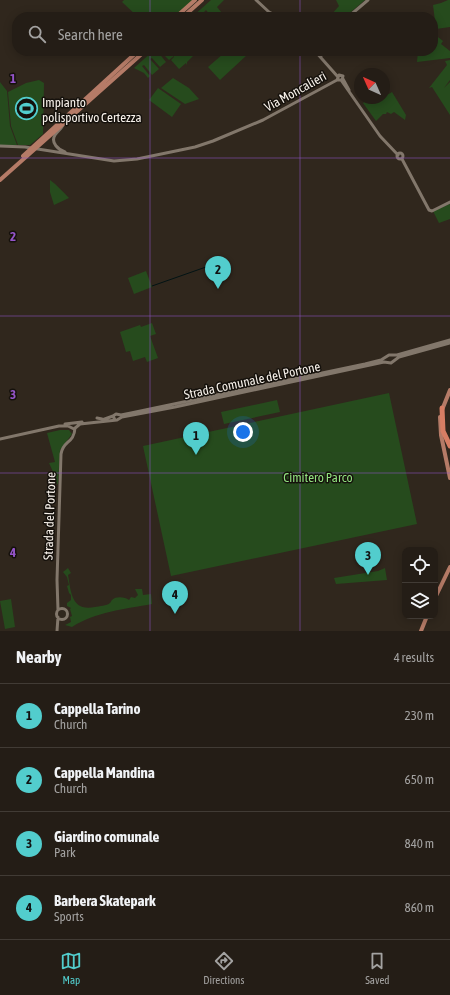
<!DOCTYPE html>
<style>
body{margin:0;font-family:"Asap Condensed",sans-serif;background:#302a23;color:#f1f3f6}
.controls{position:absolute;right:12px;bottom:12px;display:grid;overflow:hidden;border-radius:8px;box-shadow:0 2px 10px #0003}
.controls button{width:36px;height:36px;display:grid;place-items:center;padding:0;border:0;border-bottom:1px solid #413b35;background:#241d16;color:#f1f3f6;font:20px sans-serif}
.compass{position:absolute;left:354px;top:68px;width:36px;height:36px;border-radius:50%;background:#241d16;box-shadow:0 2px 10px #0003;rotate:315deg}
.you{position:absolute;left:243px;top:432px;width:14px;height:14px;margin:-10px;border:3px solid #fff;border-radius:50%;background:#1a73e8;box-shadow:0 0 0 6px #1a73e833}
.badge{display:grid;place-items:center;width:26px;height:26px;border-radius:50%;background:#52cdcd;color:#111;font-size:13px;font-weight:700}
.pin{position:absolute;translate:-50% -33px;filter:drop-shadow(0 1px 2px #0008)}
.pin::after{content:'';position:absolute;top:21px;width:14px;height:12px;background:inherit;clip-path:polygon(0 0,100% 0,50% 100%)}
.list{margin:0;padding:0;list-style:none}
h2{display:flex;justify-content:space-between;align-items:center;height:52px;margin:0;padding:0 16px;font-size:17px}
h2 small{font-size:13px;font-weight:400;color:#a3a2a1}
.list li{display:grid;grid-template-columns:26px 1fr auto;gap:12px;align-items:center;box-sizing:border-box;height:64px;padding:0 16px;border-top:1px solid #413b35}
.list b{display:block;font-size:15px;white-space:nowrap}
.list p{margin:0;font-size:13px;white-space:nowrap;color:#a3a2a1}
.list em{font-size:13px;font-style:normal;color:#a3a2a1}
.icon{flex:none;width:22px;height:22px;fill:none;stroke:currentColor;stroke-width:2;stroke-linecap:round;stroke-linejoin:round}
.map{position:relative;flex:none;width:450px;height:631px;overflow:hidden}
.search{position:absolute;background:#241d16;box-shadow:0 2px 10px #0003;left:12px;right:12px;top:12px;height:44px;display:flex;align-items:center;gap:10px;box-sizing:border-box;padding:0 14px;border-radius:16px;color:#a3a2a1;font-size:15px}
.sheet{height:308px;background:#241d16}
nav{display:flex;justify-content:space-around;align-items:center;box-sizing:border-box;height:56px;border-top:1px solid #413b35;background:#241d16;font-size:11px;color:#a3a2a1}
nav a{display:grid;justify-items:center;gap:2px}
nav .on{color:#52cdcd}
.map>svg:first-child{display:block}
.green{fill:#264b1d}
.lines{fill:none;stroke-linecap:round;stroke-linejoin:round}
.stream{stroke:#021314;stroke-width:1}
.minor{stroke:#82776b;stroke-width:3}
.major{stroke:#b57b67;stroke-width:4}
.highway{stroke:#d77e64;stroke-width:5}
.grid{fill:none;stroke:#9454c8;stroke-width:1;stroke-opacity:0.55}
.labels{text-anchor:middle;stroke-width:3;stroke-linejoin:round;paint-order:stroke}
.street-label{font-size:13px;fill:#f8f2eb;stroke:#15110c}
.poi-label{font-size:13px;fill:#f8f2eb;stroke:#15110c;text-anchor:start}
.park-label{font-size:13px;fill:#91e27f;stroke:#15110c}
.grid-label{font-size:13px;text-anchor:middle;font-weight:bold;fill:#9454c8;stroke:#15110c;stroke-width:3;stroke-linejoin:round;paint-order:stroke}
</style>
<div class="map">
<svg width="450" height="631" viewBox="0 0 450 631">
<rect width="100%" height="100%" fill="#30271d"/>
<path class="green" d="M124,0H193L174,17H138L122,2Z
M211,0H224L217,7L222,13L217,17H212L206,10L204,12L209,17H192Z
M336,0H365L345,17H342L340,12L333,17L331,15L339,6Z
M448,0H450V27L436,29L433,5L441,3Z
M434,34L443,41L441,44L450,51V58L417,62L418,51H433V35Z
M153,51H159L158,52L166,62L160,67L152,58L150,59L159,69L152,75L144,65L142,66L150,76L148,78L144,73L134,68Z
M160,51H198L187,62V65L186,63L179,69L171,60L174,57V56L169,60Z
M224,51H245L247,55L220,80L208,67L223,54L222,52Z
M450,60V80L444,88L450,82V115L432,87L429,88L447,65L445,61Z
M173,78L189,88L199,99L185,104L161,88Z
M39,80L44,83L43,134L30,145H18L11,126L8,92L26,83Z
M0,82L7,91L10,126L17,145H0Z
M158,88L181,104L172,117L149,100Z
M392,92L406,115L405,120L394,112L391,114L387,112L386,114H383L376,121L363,103L370,98H378L379,100Z
M50,180C57,185 63,192 69,198L54,205L50,192Z
M450,204V219L439,223L433,211Z
M146,271L152,287L134,294L128,278Z
M152,323L156,334L150,336L158,358L147,362L145,357L133,361L130,351L126,352L120,332L140,325L141,327Z
M389,393L417,524L171,576L143,446Z
M277,400L280,412L224,424L221,412Z
M60,430H69L72,434L60,450L58,484H57L55,476L49,463L55,462L47,433Z
M68,568L71,573L68,575C71,591 71,612 95,607C99,606 107,606 110,603C111,602 111,601 112,600C116,596 125,597 129,600L131,597L135,598L138,595L135,589H142L143,595L151,594L152,604C125,609 95,612 72,627L65,625L71,622L70,617L72,616L70,609L71,608L67,606V603L71,600V595L69,593L67,586L69,585L67,577L63,572Z
M385,568L387,580L336,584L334,578L378,571Z
M11,599L15,627L5,629L0,601Z"/>
<g class="lines">
<path class="stream" d="M152,286L206,267"/>
<path class="minor" d="M256,0L269,12L279,17
M348,17L368,0
M315,51L338,77
M318,51L321,57
M343,79L349,90
M341,80L380,136L398,155
M63,125C61,129 57,132 55,135C50,143 59,150 65,152
M0,146L25,147L114,161L137,159L195,147L213,141L263,120L337,80L339,75L343,76L342,80H337
M397 156a3 3 0 1 1 6 0a3 3 0 1 1-6 0Z
M402,159L429,210L432,211L450,202
M97,418L102,419
M102,420L113,416
M115,420L113,416L116,414L121,415L131,413L365,364L381,360L389,355H397L450,340
M65,424L82,422
M0,439L59,426H68L74,429L80,424L117,420L122,417L175,407L384,362L391,363L399,357L450,343
M56.5 614a5.5 5.5 0 1 1 11 0a5.5 5.5 0 1 1-11 0Z
M58,610L57,580L61,454C63,440 74,444 75,428
M57,631L58,617"/>
<path class="major" d="M176,17L195,0
M183,17L202,0
M23,156L138,51
M0,180L145,51
M442,410L450,390
M440,417L441,435L450,478
M435,603L436,596L450,567
M421,631L427,616"/>
<path class="highway" d="M442,408L443,431L450,446"/>
</g>
<path class="grid" d="M150,0V17M300,0V17M150,51V631M300,51V631M0,158H450M0,316H450M0,473H450"/>
<defs>
<symbol id="stadium-ring" viewBox="-11 -11 22 22"><circle r="9.5" fill="#15110c" stroke="#52cdcd" stroke-width="1.5"/><path d="M0-5a6.5 5 0 1 0 0 10a6.5 5 0 1 0 0-10ZM-3.5-1.8h7v3.6h-7Z" fill="#52cdcd"/></symbol>
</defs>
<g fill-rule="evenodd">
<use href="#stadium-ring" x="14" y="96" width="25" height="25"/>
</g>
<g class="labels">
<g class="street-label">
<text transform="translate(295 91) rotate(-29)" y="5">Via Moncalieri</text>
<text transform="translate(252 380) rotate(-12)" y="5">Strada Comunale del Portone</text>
<text transform="translate(49 516) rotate(-88)" y="5">Strada del Portone</text>
</g>
<g class="poi-label">
<text x="42" y="107">Impianto<tspan x="42" dy="15">polisportivo Certezza</tspan></text>
</g>
<g class="park-label">
<text x="318" y="482">Cimitero Parco</text>
</g>
</g>
<g class="grid-label">
<text x="13" y="83">1</text>
<text x="13" y="241">2</text>
<text x="13" y="399">3</text>
<text x="13" y="557">4</text>
</g>
</svg>
<div class="controls">
<button><svg class="icon" aria-label="locate" viewBox="0 0 24 24"><circle cx="12" cy="12" r="6"/><path d="M12 2v4M12 18v4M2 12h4M18 12h4"/></svg></button>
<button><svg class="icon" aria-label="layers" viewBox="0 0 24 24"><path d="M12 4l9 5-9 5-9-5zM3 14l9 5 9-5"/></svg></button>
</div>
<svg class="compass" viewBox="-18 -18 36 36"><path d="M0-13l5 13h-10z" fill="#e53935"/><path d="M0 13l5-13h-10z" fill="#a3a2a1"/></svg>
<div class="you"></div>
<div class="pin badge" style="left:196px;top:455px">1</div>
<div class="pin badge" style="left:218px;top:289px">2</div>
<div class="pin badge" style="left:368px;top:575px">3</div>
<div class="pin badge" style="left:175px;top:614px">4</div>
<div class="search"><svg class="icon" aria-label="search" viewBox="0 0 24 24"><circle cx="10" cy="10" r="6"/><path d="M15 15l6 6"/></svg>Search here</div>
</div>
<section class="sheet">
<h2>Nearby<small>4 results</small></h2>
<ul class="list">
<li><span class="badge">1</span><div><b>Cappella Tarino</b><p>Church</p></div><em>230 m</em></li>
<li><span class="badge">2</span><div><b>Cappella Mandina</b><p>Church</p></div><em>650 m</em></li>
<li><span class="badge">3</span><div><b>Giardino comunale</b><p>Park</p></div><em>840 m</em></li>
<li><span class="badge">4</span><div><b>Barbera Skatepark</b><p>Sports</p></div><em>860 m</em></li>
</ul>
</section>
<nav>
<a class="on"><svg class="icon" aria-label="map" viewBox="0 0 24 24"><path d="M3 6l6-2 6 2 6-2v14l-6 2-6-2-6 2zM9 4v14M15 6v14"/></svg>Map</a>
<a><svg class="icon" aria-label="directions" viewBox="0 0 24 24"><path d="M12 3l9 9-9 9-9-9zM9 14v-3h6M13 9l2 2-2 2"/></svg>Directions</a>
<a><svg class="icon" aria-label="saved" viewBox="0 0 24 24"><path d="M7 4h10v16l-5-4-5 4z"/></svg>Saved</a>
</nav>
